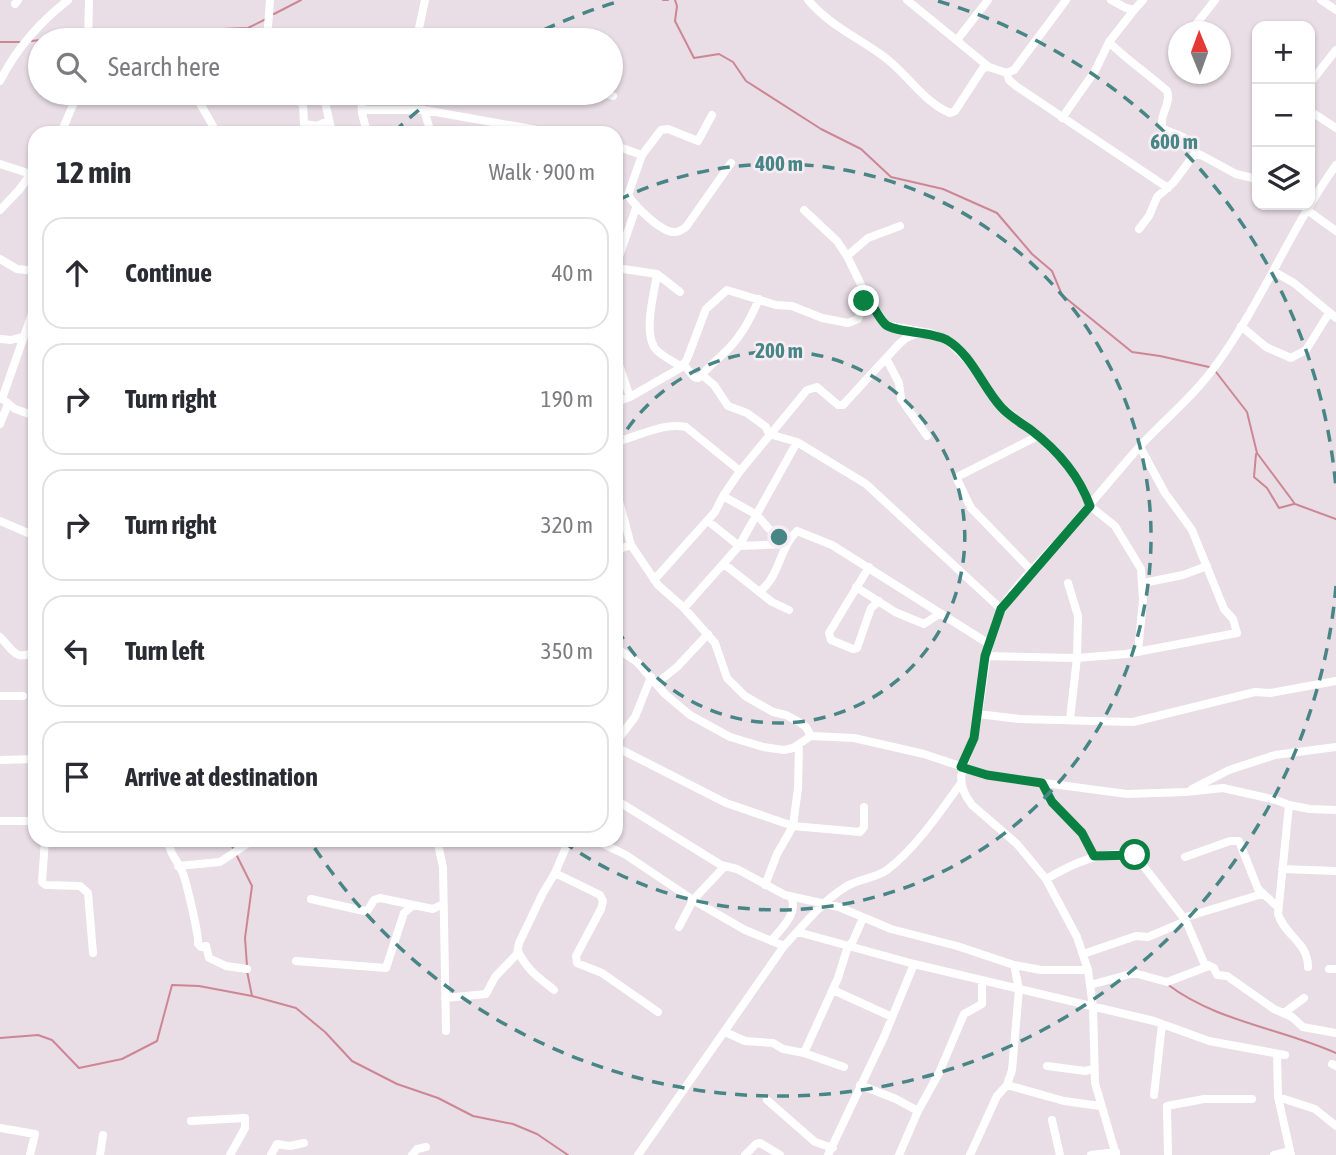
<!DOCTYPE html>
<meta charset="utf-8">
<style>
body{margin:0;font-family:"Asap Condensed",sans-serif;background:#f2f2f3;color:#2b2b33}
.controls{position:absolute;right:21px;top:21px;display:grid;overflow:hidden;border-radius:14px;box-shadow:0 2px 5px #0004}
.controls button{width:63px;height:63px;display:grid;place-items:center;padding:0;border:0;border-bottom:2px solid #e1e1e2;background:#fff;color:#2b2b33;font:35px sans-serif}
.compass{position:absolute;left:1168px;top:21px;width:63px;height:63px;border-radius:50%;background:#fff;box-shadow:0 2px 5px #0004;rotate:359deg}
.stop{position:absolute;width:21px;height:21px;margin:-16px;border:5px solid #0b8043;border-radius:50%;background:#fff}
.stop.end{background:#0b8043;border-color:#fff;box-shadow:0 2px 7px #0008}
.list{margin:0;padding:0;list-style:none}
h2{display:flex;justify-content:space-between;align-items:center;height:91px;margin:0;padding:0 28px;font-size:30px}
h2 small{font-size:23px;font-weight:400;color:#7c7c81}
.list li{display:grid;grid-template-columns:46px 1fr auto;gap:21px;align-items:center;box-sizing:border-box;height:112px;margin:0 14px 14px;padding:0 14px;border:2px solid #e1e1e2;border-radius:21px}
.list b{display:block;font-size:26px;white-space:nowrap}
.list em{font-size:23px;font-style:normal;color:#7c7c81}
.icon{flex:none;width:38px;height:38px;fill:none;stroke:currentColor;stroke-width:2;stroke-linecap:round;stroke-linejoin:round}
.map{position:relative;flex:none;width:1336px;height:1155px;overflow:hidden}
.search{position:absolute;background:#fff;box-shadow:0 2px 5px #0004;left:28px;top:28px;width:595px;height:77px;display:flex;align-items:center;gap:18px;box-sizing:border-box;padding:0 24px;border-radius:38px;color:#7c7c81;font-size:26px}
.panel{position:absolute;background:#fff;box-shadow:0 2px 5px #0004;left:28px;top:126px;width:595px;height:721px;border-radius:21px}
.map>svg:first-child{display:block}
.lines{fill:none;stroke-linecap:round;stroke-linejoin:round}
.stream{stroke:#cd8694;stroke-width:2}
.minor{stroke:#fff;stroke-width:8}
.route{stroke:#0b8043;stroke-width:9}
.ring{fill:none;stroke:#488686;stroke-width:3.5;stroke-dasharray:12 9}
.centre{fill:#488686;stroke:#f6edf5;stroke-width:3.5}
.ring-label{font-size:21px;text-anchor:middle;font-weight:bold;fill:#488686;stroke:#f6edf5;stroke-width:5;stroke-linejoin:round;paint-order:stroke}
</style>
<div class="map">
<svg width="1336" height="1155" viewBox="0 0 1336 1155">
<rect width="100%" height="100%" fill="#e9dde6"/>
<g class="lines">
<path class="stream" d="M663,0H668
M675,0L677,6L675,21L694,58L719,54L733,62L746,81L821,129L861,149L891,177L943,189L997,213L1032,254L1052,271L1062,295L1132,352L1160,356L1209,367
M274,14L301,0
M91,34L248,28L266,19
M32,41L86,34
M0,42H20
M1216,372L1247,412L1257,453L1295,504L1336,519
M1256,454L1254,477L1267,488L1279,508L1294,504
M228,840L233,848
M237,856L252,886L245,938L247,966
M247,971L252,996
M1167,984C1217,1022 1280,1028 1336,1053
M0,1038L38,1035L52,1040L79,1068L122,1059L157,1041L172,985L199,986L252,996L296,1008L325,1032L352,1061L397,1084L438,1098L473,1116L513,1124L537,1134L568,1155"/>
<path class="minor" d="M808,0C829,25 857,37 883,56C907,73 922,101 950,113L955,111L983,68L989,67L1007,73L1014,70L1066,0
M907,0L989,67
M1111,0L1126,8L1134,10L1143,0
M1321,0L1336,10
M15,4L18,0
M1190,32L1215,0
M88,40L89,0
M267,40L270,0
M360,40V35L365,34L398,40
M414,40L418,33L425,0
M957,40L988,0
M1109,42C1127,60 1148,74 1167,91C1172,104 1158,115 1163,129L1183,137L1198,154
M1007,73L1009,80L1016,86L1168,188
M0,81C16,49 40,22 68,0
M1310,83L1336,50
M194,93L217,133
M297,93L298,101L303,104L304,124L317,126L328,121
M323,93L332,133
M361,93L362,113L367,133
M604,93L613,96
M362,110H424L554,133
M424,110L431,133
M1310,111L1336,128
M712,115L698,141L668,129L661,130L642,155L628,195C635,206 662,234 676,232C679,232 683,229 686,227L731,163
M1062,118L1095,71L1109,42L1134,10
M61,133L78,93
M616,146L642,155
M0,164L34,175
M0,210L19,190L31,174
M804,210L837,241L847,256L867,297
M1307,210L1336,231
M1139,229L1149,216L1157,197L1173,183L1194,155H1201L1236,174L1257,179
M847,256L868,238L900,226
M0,259L17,269L35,271
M616,265L636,208
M616,268L657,274L680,292
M1273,271L1294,283L1336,318
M657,274C654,294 644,329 654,347C659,355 674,362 682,367
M1241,326L1266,347L1291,358L1306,350L1329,313
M0,339L11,340L22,337
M616,356L630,397
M886,358L899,383L901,399L927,436
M683,364L694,377L698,378L702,375C708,367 715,362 722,355C740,339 750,320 759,299
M702,375L714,385L728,406L747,413L766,427L769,434L797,442L866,484L1001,609
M0,397L15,409L35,416
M2,399L35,305
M616,402L630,397L682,367L687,359L706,309L727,290L776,305L792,306L822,318L848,323L858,319L867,297L886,325L930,333L948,341L968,361L1001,407L1034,432L1066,463L1086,495L1090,506L1115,526L1141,569L1143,600L1138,652
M0,424L8,404
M616,474C622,460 615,451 620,441C641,435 665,422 686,427L740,471
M616,490L631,545L658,585L684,608L715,643L727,678L745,696L773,712L786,715L799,722L806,727L811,736
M723,496L757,515L769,529L790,539
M0,521L35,536
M708,521L739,546L787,544
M616,550L631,545
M724,564L772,602L789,610
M869,567L829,633L831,640L853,649L857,648L871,608L879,601
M1032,571L971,508L957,479L959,476L1038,436
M654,580L715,512L723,496L740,471L807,390L817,387L838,405H843L899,344L906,338L920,332
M1068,583L1078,616L1077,658L1070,719
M1143,583L1183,575L1207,566
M856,587L895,612L924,624L939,614
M759,592C780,577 779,548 797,531L832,545L989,644
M684,608L739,546L797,442
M0,637C14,651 15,661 35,652
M616,648L637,662L665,694L690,715L730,737L763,747L784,750L793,748L811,736L854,738L924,754L987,775L1014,779L1127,794L1186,792L1223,788L1276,800L1289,805L1310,809L1336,810
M985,656L1077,658L1126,654L1237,633L1233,619L1224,609L1192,530L1165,493L1140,447
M656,684L677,667L708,634
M0,696H23
M978,714L1019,719L1133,722L1255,692L1270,693L1336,681
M616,742L635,717L651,677
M616,747L726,803L793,826L860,832L864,827V807
M0,760L35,759
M1042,783L1052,801L1082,833L1094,856
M1192,789L1229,770L1275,755L1336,747
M616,800L721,865L737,869L785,895L839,907L891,929L957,946L1014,965L1041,970H1088
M1289,805L1278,914C1285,936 1308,942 1308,967
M0,821H35
M45,840L42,882L46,885L80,886L88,893L93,953
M168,840C171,857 176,858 182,871C186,880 199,935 198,944L201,947L206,946L209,958L226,966L247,969
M437,840L443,867L446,1031
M595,840L626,855L693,900L745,930L784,946
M1185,857L1230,841H1239L1258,889L1278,907
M178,866L220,862L253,840
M1282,869L1336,871
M555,873L600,895L603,901L601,909L576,956L577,963L602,973L658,1012
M1046,879C1074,863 1101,850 1135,855L1186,921L1204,963L1214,968L1217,975L1227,976L1274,1009L1292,1017L1303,1027L1336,1033
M765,885L777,854L793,826L798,788L799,745
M311,899L364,911L368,910L374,900L380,898L433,909L443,904
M1183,918L1262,894
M679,927L693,900L725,866
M798,932L914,964L1154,1021L1209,1041L1285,1055
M771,941C781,929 799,913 791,897
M518,951C527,970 538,977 554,990
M1083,954L1136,936L1148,937L1186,921
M296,961L386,968L404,913L413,905
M1329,969H1336
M1090,985L1134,973L1167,982L1209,966
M833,990L892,1017
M445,998L486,994L495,977L517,954L519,943L543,893L555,873L569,840
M1284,1013L1304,998
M725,1032L745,1041L773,1043L783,1049L804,1053L844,1067
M804,1053L838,978L848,946L853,941L863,918
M1277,1054L1278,1097L1291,1155
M1332,1064L1336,1066
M1047,1066L1085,1071L1093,1069
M860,1085L896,1099L918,1111
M1007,1085L1064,1101L1100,1106
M1154,1095L1162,1024
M1278,1097L1315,1109L1336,1126
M767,1100L815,1142L833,1148
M1052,1120L1060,1155
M191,1121L245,1118V1128L230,1155
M0,1128L35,1134L30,1155
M100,1155L103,1135
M271,1155L277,1144L290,1146L304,1143
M412,1155L417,1149L426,1147
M638,1155L784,946C805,924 821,902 847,886C859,879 876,878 887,870C916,848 940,812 961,783
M745,1155L756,1144L760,1143L780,1155
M828,1155L884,1037L914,964
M899,1155L918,1111L939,1073L964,1014L982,1004V980
M970,1155L997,1096L1007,1085L1012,1070L1019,989L1014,965
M1091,1155L1116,1152
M1116,1155L1095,1083L1093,1007L1088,970L1077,937L1046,879L1017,844L972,805C949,776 969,761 975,731C984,690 983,652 1000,612C1009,592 1041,560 1057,543C1085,511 1112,478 1140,446C1165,419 1195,395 1216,365C1262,302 1291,228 1336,165
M1168,1155L1167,1106L1204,1099H1252
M1274,1155L1290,1151"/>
</g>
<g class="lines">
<path class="route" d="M864,301L867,297C873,305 878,317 885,324C894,333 931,331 947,340C972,355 982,386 1001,407C1009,416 1021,423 1031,430C1057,450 1079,475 1090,506L1001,609L985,656L974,738L961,767L987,775L1042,783L1052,802L1082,833L1094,856L1135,855"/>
</g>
<g class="ring">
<path d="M616 447A186 186 0 1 1 616 627"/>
<path d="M618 200A373 373 0 1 1 562 841"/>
<path d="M1336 586A559 559 0 0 1 310 841M394 132A559 559 0 0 1 439 94M525 39A559 559 0 0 1 620 1M938 1A559 559 0 0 1 1336 488"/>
</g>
<circle cx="779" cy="537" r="10" class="centre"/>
<g class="ring-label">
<text x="1174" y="149">600 m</text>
<text x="779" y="171">400 m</text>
<text x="779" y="358">200 m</text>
</g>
</svg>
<div class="controls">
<button>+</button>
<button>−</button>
<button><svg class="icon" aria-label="layers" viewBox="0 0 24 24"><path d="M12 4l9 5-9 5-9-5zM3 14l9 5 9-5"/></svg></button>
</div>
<svg class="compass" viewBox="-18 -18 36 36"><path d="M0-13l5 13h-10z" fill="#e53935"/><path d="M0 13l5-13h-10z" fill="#7c7c81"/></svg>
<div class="stop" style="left:1135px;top:855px"></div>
<div class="stop end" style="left:864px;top:301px"></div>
<div class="search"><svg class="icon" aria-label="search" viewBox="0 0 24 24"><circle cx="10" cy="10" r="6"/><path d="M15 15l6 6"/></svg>Search here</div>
<section class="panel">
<h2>12 min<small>Walk · 900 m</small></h2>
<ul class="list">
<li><svg class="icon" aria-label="ahead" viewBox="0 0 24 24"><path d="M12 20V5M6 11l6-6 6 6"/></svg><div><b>Continue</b></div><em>40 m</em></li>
<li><svg class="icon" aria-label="right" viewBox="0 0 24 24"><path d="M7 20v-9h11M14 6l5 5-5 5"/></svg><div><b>Turn right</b></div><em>190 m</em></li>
<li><svg class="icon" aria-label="right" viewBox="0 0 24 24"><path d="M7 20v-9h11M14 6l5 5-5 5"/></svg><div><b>Turn right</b></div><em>320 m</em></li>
<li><svg class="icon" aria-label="left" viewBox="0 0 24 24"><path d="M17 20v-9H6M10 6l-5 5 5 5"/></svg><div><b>Turn left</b></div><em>350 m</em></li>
<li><svg class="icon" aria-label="arrive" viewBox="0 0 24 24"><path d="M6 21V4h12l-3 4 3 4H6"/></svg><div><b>Arrive at destination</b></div></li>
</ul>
</section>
</div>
